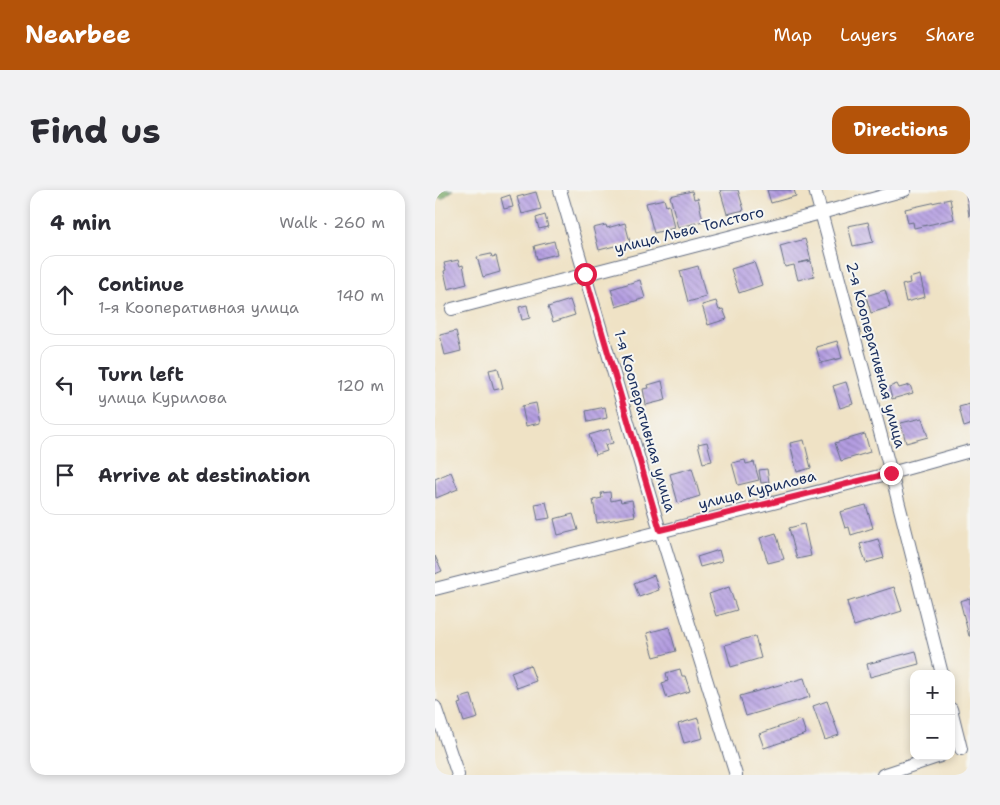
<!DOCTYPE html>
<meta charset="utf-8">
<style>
body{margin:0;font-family:"Shantell Sans",sans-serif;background:#f2f2f3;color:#2b2b33}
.controls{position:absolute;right:15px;bottom:15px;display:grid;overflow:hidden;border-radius:10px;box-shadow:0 2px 8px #0003}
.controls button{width:45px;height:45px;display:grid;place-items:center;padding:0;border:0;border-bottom:1px solid #e1e1e2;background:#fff;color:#2b2b33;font:25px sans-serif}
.stop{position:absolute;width:15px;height:15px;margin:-11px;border:4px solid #e11d48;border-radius:50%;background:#fff}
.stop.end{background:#e11d48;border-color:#fff;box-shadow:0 1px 5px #0008}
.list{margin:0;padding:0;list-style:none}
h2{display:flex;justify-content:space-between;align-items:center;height:65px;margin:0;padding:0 20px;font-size:21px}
h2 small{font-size:16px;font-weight:400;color:#7c7c81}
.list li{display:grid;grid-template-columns:32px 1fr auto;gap:15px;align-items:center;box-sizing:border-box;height:80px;margin:0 10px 10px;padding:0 10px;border:1px solid #e1e1e2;border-radius:15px}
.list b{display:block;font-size:19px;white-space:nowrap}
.list p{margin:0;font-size:16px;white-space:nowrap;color:#7c7c81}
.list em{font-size:16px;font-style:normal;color:#7c7c81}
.icon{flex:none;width:28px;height:28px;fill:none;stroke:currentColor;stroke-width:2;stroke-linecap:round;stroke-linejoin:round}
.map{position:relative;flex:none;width:535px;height:585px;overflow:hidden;border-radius:15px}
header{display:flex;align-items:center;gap:30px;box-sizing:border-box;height:70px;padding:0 25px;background:#b45309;color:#fff}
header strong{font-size:24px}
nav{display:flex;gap:28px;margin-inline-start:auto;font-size:18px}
.intro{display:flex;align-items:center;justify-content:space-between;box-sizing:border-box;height:120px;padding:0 30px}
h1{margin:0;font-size:35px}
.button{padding:12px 22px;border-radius:15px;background:#b45309;color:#fff;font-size:18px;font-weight:700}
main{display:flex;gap:30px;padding:0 30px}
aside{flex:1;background:#fff;border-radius:15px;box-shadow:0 2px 8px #0003}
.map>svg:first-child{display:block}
.forest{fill:url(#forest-crowns);stroke:#4d7064}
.building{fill:url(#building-back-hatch)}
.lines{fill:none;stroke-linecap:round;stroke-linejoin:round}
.street-casing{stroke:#656e82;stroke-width:14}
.street{stroke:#fff;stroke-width:12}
.route{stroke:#e11d48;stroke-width:6}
.labels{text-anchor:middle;stroke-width:4;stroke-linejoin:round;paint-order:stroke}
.street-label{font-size:15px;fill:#1b2f5e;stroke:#f6f6f2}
</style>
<header>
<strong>Nearbee</strong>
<nav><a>Map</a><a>Layers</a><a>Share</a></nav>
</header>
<div class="intro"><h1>Find us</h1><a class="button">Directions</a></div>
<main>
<aside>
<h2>4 min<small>Walk · 260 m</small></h2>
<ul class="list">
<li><svg class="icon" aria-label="ahead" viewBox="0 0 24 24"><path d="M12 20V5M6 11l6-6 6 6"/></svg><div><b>Continue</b><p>1-я Кооперативная улица</p></div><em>140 m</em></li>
<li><svg class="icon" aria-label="left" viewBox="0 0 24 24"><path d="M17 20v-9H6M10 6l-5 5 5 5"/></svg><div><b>Turn left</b><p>улица Курилова</p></div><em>120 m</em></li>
<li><svg class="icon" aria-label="arrive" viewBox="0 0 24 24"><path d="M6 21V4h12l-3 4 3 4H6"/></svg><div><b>Arrive at destination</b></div></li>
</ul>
</aside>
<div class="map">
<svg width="535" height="585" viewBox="0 0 535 585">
<defs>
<pattern id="forest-crowns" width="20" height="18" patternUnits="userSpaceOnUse" patternTransform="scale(1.25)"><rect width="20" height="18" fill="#7fb06a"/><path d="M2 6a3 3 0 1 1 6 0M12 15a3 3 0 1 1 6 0" fill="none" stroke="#67905a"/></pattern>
<pattern id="building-back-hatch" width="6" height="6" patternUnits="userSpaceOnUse" patternTransform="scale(1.25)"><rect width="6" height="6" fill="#b49de1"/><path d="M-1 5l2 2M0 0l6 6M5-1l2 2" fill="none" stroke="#9280ba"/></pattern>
</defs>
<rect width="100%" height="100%" fill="#f6f6f2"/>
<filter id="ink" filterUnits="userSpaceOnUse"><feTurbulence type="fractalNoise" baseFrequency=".02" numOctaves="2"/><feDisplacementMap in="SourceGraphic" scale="10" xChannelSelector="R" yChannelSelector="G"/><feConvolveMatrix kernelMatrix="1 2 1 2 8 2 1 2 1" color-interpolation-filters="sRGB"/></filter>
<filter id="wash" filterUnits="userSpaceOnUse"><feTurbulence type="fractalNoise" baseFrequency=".0096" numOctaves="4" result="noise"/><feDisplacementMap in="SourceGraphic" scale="20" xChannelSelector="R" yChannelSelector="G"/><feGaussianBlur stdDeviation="1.12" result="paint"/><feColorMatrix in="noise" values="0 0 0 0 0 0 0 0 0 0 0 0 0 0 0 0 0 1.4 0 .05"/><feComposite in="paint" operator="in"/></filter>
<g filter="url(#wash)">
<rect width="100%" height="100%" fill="#efe2c5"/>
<path class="forest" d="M0,0H18L7,9L0,5Z"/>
<g id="blocks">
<path class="building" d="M285,0H303L309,20L292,24Z
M332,0H359L361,6L336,13Z
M257,1L259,9L263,8L268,31L243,38L235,6Z
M101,2L106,19L87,24L82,7Z
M535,3V26H534L531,4Z
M75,5L78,17L69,19L66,8Z
M229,9L231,16L234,15L239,38L219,43L211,13Z
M515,9L519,29L479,38L478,32L473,33L470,19Z
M110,25L113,37L104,39L101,28Z
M433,32L438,52L418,56L413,36Z
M190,33L195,52L164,60L158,38L171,35L172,38Z
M370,49L376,70L363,73L376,71L379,86L363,90L359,75L350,77L345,56Z
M119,51L122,64L102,69L99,56Z
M56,64L57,67L61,66L65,82L48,87L42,67Z
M23,70L25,76L28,75L32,94L13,99L9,81L11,80L9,73Z
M319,72L327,95L304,103L296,79Z
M263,76L271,107L253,112L245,81Z
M485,85L490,107L471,112L467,95L475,93L474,88Z
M205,90L210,108L181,117L176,99Z
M450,100L455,117L436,123L431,106Z
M135,110L140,125L118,132L113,117Z
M281,111L284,120L288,119L292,129L273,135L267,115Z
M92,115L95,128L87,130L84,117Z
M21,141L26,161L10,165L5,145Z
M402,151L407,168L386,173L381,157Z
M63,178L68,198L59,200L54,180Z
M227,191L231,210L211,215L208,199L214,198L213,195Z
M411,192L418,214L405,218L398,196Z
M462,194L464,198L475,195L478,203L457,209L454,197Z
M101,213L105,233L91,236L87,216Z
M535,214V235L529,237L524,217Z
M170,217L172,228L153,232L151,221Z
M487,228L493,247L471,253L466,233Z
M174,239L178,253L170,255L172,261L160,265L154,245Z
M430,244L435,262L406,271L400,253Z
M369,250L376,278L362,282L355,253Z
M272,252L277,271L268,273L263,254Z
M310,270L311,274L319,272L324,290L303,295L297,273Z
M257,278L265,306L243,313L235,284Z
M332,279L334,292L326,293L324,280Z
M16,282L23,299L1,308L0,289Z
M175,302L176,311L185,309L186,312L197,310L200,326L162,333L158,310L167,308L166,303Z
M111,312L115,328L103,330L100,314Z
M431,315L438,338L416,345L414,337L410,338L405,322Z
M138,324L143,340L123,345L119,329Z
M369,334L376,366L362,369L354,338Z
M341,343L349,369L333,373L325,348Z
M443,349L449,368L431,373L425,354Z
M284,360L287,371L265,377L262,367Z
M0,366L7,381L0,384Z
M219,385L224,400L204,407L199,393Z
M294,397L302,420L281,426L274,404Z
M459,397L467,421L419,436L412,412Z
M535,408V446H534L525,411Z
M234,437L241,461L219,467L212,443Z
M320,446L326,468L296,477L290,455Z
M481,461L484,474L435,487L432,474Z
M95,475L101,491L82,498L76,482Z
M245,479L247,486H250L255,501L232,508L227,493L233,491L231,483Z
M369,488L375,507L311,526L305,506Z
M36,505L43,528L29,532L23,514L26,513L24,508Z
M392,511L404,545L390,550L378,516Z
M263,528L268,548L249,553L243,534Z
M366,529L371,544L329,558L324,544Z"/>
</g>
</g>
<g filter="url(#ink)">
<use href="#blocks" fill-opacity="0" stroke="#656e82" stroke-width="1"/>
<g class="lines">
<defs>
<path id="street" d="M125,0L225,341L301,585
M380,0L456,283L507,484
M17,119L386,23L470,0
M0,399L456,283L535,261
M0,517L23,585
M516,519L526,559
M448,585L505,566"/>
</defs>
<use href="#street" class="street-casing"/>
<use href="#street" class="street"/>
</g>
</g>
<g class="lines" filter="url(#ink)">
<path class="route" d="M150,84L225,340L456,283"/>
</g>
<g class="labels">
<g class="street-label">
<text transform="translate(254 40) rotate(-14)" y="5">улица Льва Толстого</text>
<text transform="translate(441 165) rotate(75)" y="5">2-я Кооперативная улица</text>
<text transform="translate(210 231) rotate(74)" y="5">1-я Кооперативная улица</text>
<text transform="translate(322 300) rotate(-14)" y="5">улица Курилова</text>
</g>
</g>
</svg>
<div class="controls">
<button>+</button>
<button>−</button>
</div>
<div class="stop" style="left:150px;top:84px"></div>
<div class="stop end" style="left:456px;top:283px"></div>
</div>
</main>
